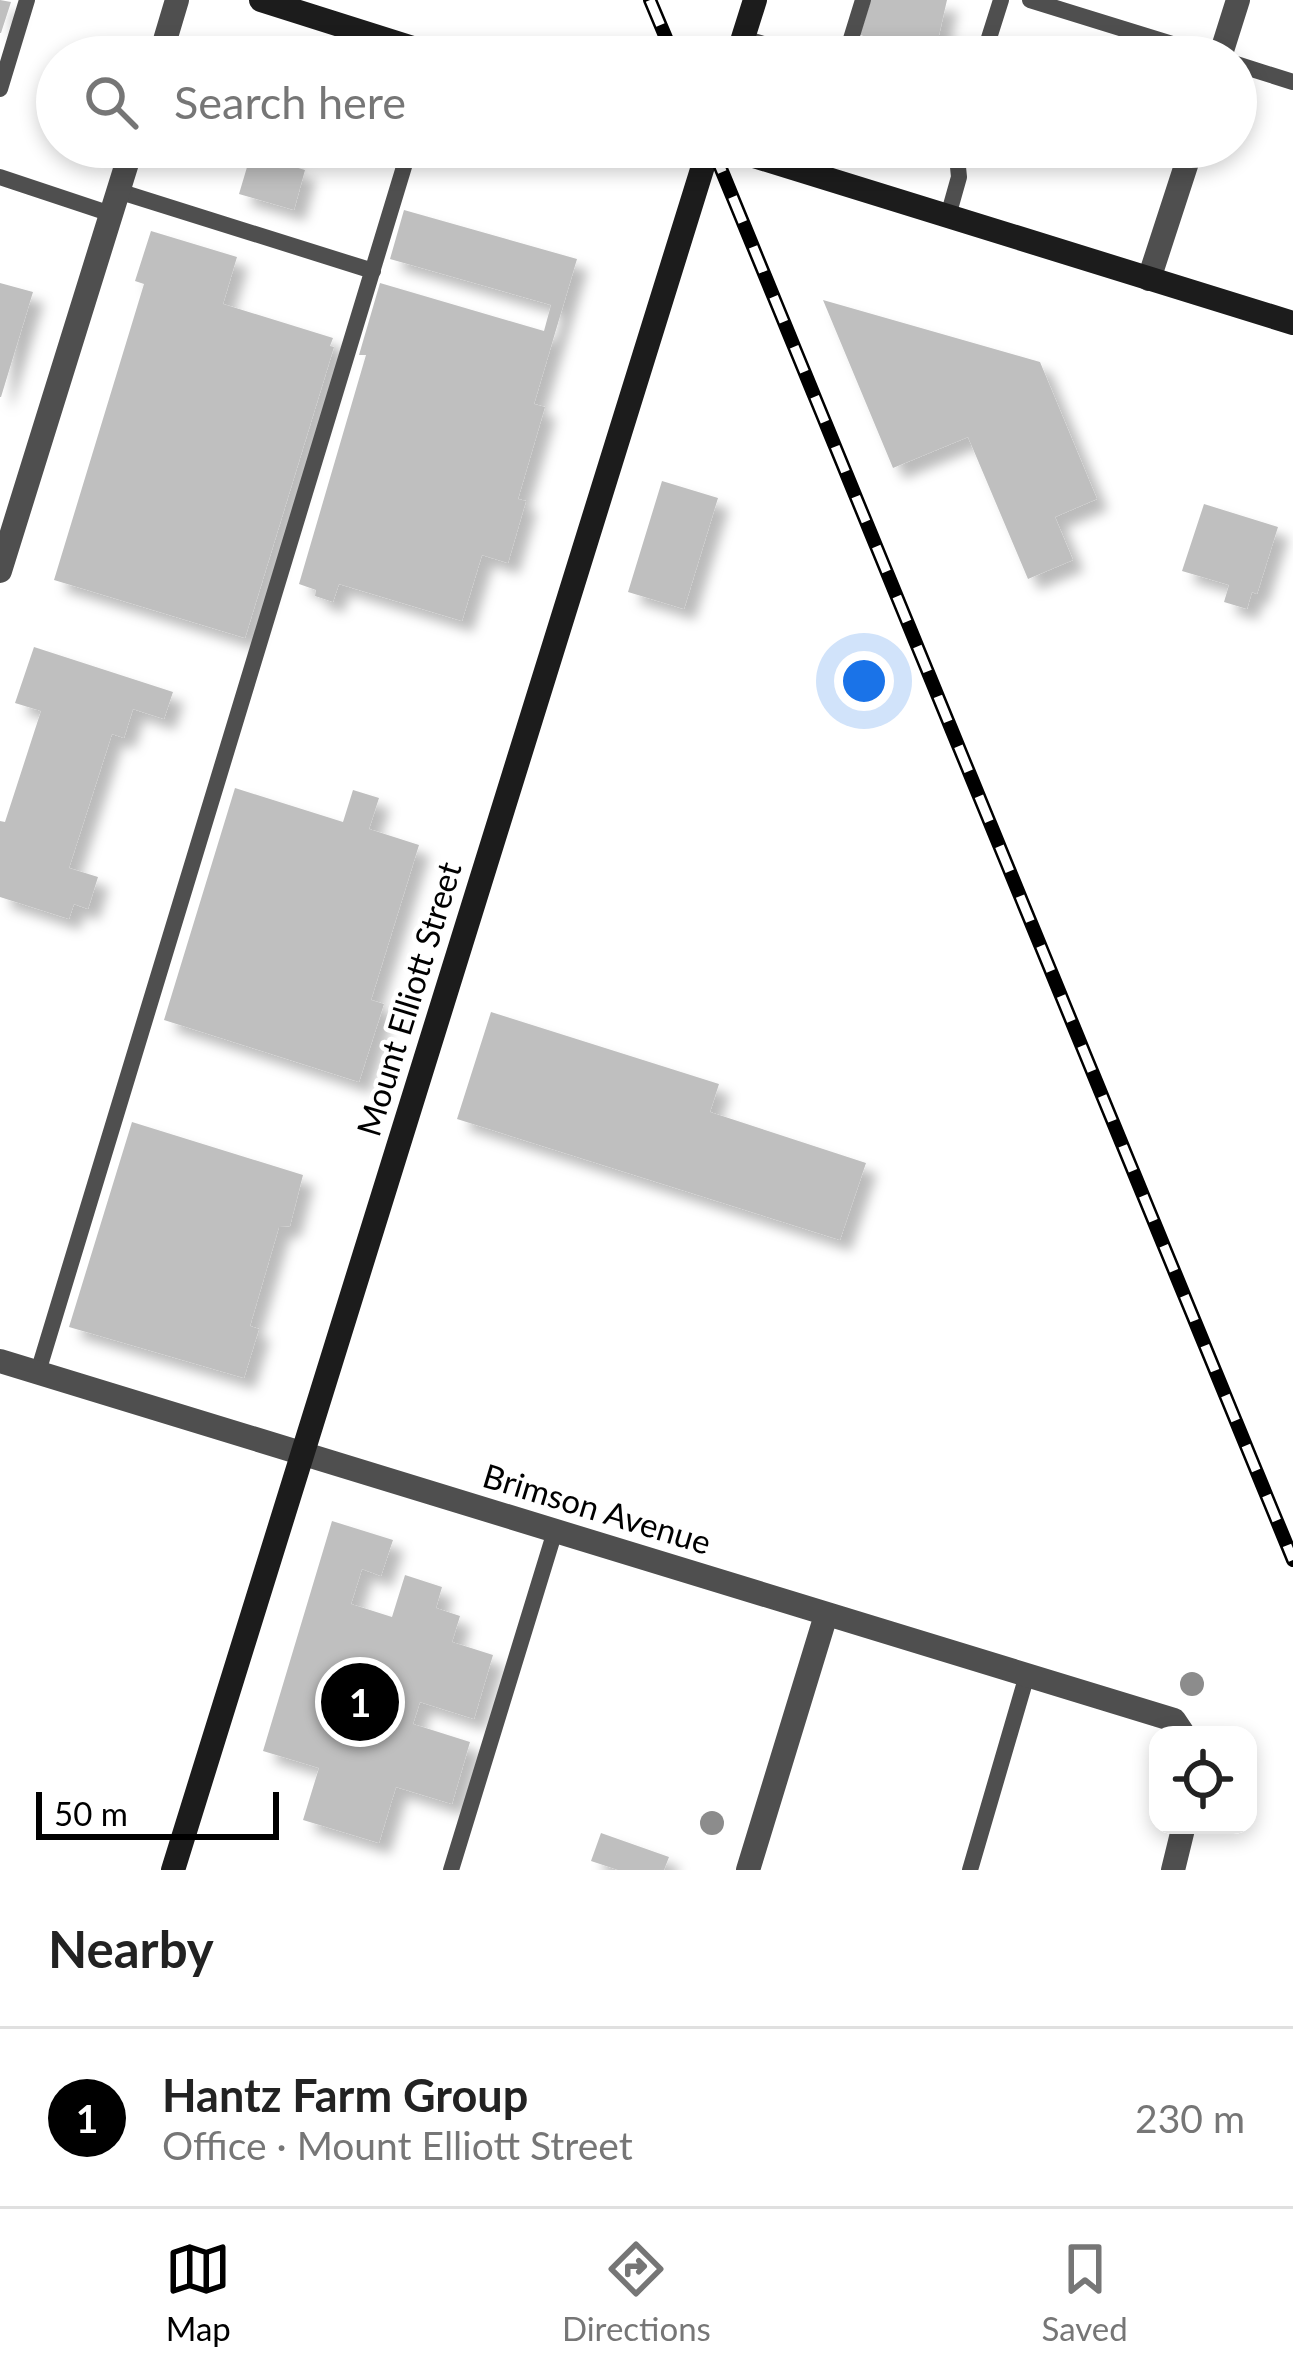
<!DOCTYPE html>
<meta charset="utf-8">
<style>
body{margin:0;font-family:Lato,sans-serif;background:#f2f2f2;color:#222}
.controls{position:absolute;right:36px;bottom:36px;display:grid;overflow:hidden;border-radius:24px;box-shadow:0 6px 18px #0003}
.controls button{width:108px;height:108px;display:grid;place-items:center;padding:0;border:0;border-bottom:3px solid #e0e0e0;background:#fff;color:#222;font:60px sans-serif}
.scale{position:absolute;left:36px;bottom:30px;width:243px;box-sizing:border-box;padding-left:12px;border:6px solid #000;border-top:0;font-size:33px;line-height:42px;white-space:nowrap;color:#000;-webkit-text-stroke:9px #fff;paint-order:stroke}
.you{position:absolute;left:864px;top:681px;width:42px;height:42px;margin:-30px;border:9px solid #fff;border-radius:50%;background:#1a73e8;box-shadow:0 0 0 18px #1a73e833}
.badge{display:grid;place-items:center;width:78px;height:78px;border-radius:50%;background:#000;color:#fff;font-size:39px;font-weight:700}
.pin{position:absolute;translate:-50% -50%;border:6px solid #fff;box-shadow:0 3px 12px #0006}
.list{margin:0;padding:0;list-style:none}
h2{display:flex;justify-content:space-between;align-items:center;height:156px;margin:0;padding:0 48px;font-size:51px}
h2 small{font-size:39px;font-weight:400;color:#767676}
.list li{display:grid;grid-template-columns:78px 1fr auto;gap:36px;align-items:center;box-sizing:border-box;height:180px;padding:0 48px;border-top:3px solid #e0e0e0}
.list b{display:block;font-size:45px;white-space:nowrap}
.list p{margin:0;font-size:39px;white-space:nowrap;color:#767676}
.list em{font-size:39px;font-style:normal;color:#767676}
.icon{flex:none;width:66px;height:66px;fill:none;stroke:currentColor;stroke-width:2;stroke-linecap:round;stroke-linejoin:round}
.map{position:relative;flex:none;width:1293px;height:1870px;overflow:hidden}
.search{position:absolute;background:#fff;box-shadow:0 6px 18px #0003;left:36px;right:36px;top:36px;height:132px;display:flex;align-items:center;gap:30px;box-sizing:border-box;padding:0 42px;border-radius:66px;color:#767676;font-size:45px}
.sheet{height:336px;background:#fff}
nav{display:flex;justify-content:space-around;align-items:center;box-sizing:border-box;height:168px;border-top:3px solid #e0e0e0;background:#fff;font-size:33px;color:#767676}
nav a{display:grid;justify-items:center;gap:6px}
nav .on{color:#000}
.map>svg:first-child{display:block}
.building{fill:#bfbfbf;filter:url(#shadow)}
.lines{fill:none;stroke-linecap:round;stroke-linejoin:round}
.lane{stroke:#4f4f4f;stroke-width:16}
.street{stroke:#4f4f4f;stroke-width:24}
.secondary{stroke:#1c1c1c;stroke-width:24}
.rail-casing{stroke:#000;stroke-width:14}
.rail{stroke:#fff;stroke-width:9;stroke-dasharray:27;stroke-linecap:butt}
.tree{fill:#8c8c8c}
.labels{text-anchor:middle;stroke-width:9;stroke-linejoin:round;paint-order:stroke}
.street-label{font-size:33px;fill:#000;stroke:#fff}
</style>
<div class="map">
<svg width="1293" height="1870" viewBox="0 0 1293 1870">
<defs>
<filter id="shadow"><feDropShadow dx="11" dy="11" stdDeviation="6" flood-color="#0004"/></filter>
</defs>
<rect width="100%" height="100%" fill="#fff"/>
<path class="building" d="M0,0L11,2L1,33H0Z
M871,0H947L934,57L860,35Z
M253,147H290L285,164L305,170L294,210L239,194Z
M404,210L577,259L534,404L545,407L518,499L526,501L508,563L482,555L462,621L339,584L333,602L315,596L316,590L299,584L366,355H359L380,283L544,331L551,305L390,259Z
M151,231L237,257L223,304L333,338L330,346L334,347L245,638L54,580L144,284L135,281Z
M0,283L33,292L1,397H0Z
M823,300L1040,362L1097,499L1055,517L1073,560L1028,579L968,437L893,468Z
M662,481L718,498L684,609L628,592Z
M1204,504L1278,527L1257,594L1252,592L1247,609L1224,602L1229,585L1182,571Z
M34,647L173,692L164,719L133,709L124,738L112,734L69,868L98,877L88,909L74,904L69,919L0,897V821L5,822L41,711L15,703Z
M235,788L343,822L353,790L379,798L369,829L419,845L371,1000L384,1004L359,1082L164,1020Z
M491,1012L719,1084L710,1112L866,1163L840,1240L457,1119Z
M132,1122L303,1175L290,1226L279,1227L250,1326L259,1329L244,1378L69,1327Z
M332,1521L393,1540L381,1576L362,1569L351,1604L392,1617L405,1575L442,1587L436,1608L460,1616L452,1642L493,1655L474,1719L420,1702L413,1724L470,1742L452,1804L396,1787L379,1843L303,1820L319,1768L263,1751Z
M601,1833L669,1857L664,1870H618L591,1861Z"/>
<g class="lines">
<path class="lane" d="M1030,0L1214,57
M743,38L809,57
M825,57L850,42L863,0
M983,57L1001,0
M1236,64L1293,82
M0,89L27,0
M802,171L812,147
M0,177L111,214
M118,191L373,271
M948,216L959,177L956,147
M38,1372L410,147
M451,1870L555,1531
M970,1870L1027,1675"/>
<path class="street" d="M160,57L177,0
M1220,57L1238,0
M1149,279L1192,147
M0,571L132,147
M0,1361L1174,1720L1184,1735
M748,1870L826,1615
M1173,1870L1184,1825"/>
<path class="secondary" d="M261,0L441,57
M737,57L755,0
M725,147L1293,323
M173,1870L709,147"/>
<defs>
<path id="rail" d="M650,0L674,57
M712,147L1293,1560"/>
</defs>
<use href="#rail" class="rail-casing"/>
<use href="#rail" class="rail"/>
</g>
<g class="tree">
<circle cx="1192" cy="1684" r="12"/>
<circle cx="712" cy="1823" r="12"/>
</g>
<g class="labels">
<g class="street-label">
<text transform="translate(409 999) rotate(-73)" y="12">Mount Elliott Street</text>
<text transform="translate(597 1509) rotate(17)" y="12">Brimson Avenue</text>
</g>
</g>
</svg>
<div class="controls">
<button><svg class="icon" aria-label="locate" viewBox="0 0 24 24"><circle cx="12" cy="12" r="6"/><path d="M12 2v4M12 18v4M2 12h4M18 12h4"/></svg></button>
</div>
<div class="scale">50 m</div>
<div class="you"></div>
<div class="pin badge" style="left:360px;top:1702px">1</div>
<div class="search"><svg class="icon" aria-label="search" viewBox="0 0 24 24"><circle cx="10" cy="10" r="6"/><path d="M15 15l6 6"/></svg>Search here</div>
</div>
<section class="sheet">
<h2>Nearby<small></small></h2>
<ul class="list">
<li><span class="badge">1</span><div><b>Hantz Farm Group</b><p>Office · Mount Elliott Street</p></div><em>230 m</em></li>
</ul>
</section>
<nav>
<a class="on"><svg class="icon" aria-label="map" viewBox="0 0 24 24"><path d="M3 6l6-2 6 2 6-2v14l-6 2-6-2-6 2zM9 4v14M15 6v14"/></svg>Map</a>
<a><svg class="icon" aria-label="directions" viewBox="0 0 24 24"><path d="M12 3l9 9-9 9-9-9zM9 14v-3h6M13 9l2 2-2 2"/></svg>Directions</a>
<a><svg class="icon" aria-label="saved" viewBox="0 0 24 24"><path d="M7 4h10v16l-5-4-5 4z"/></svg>Saved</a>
</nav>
